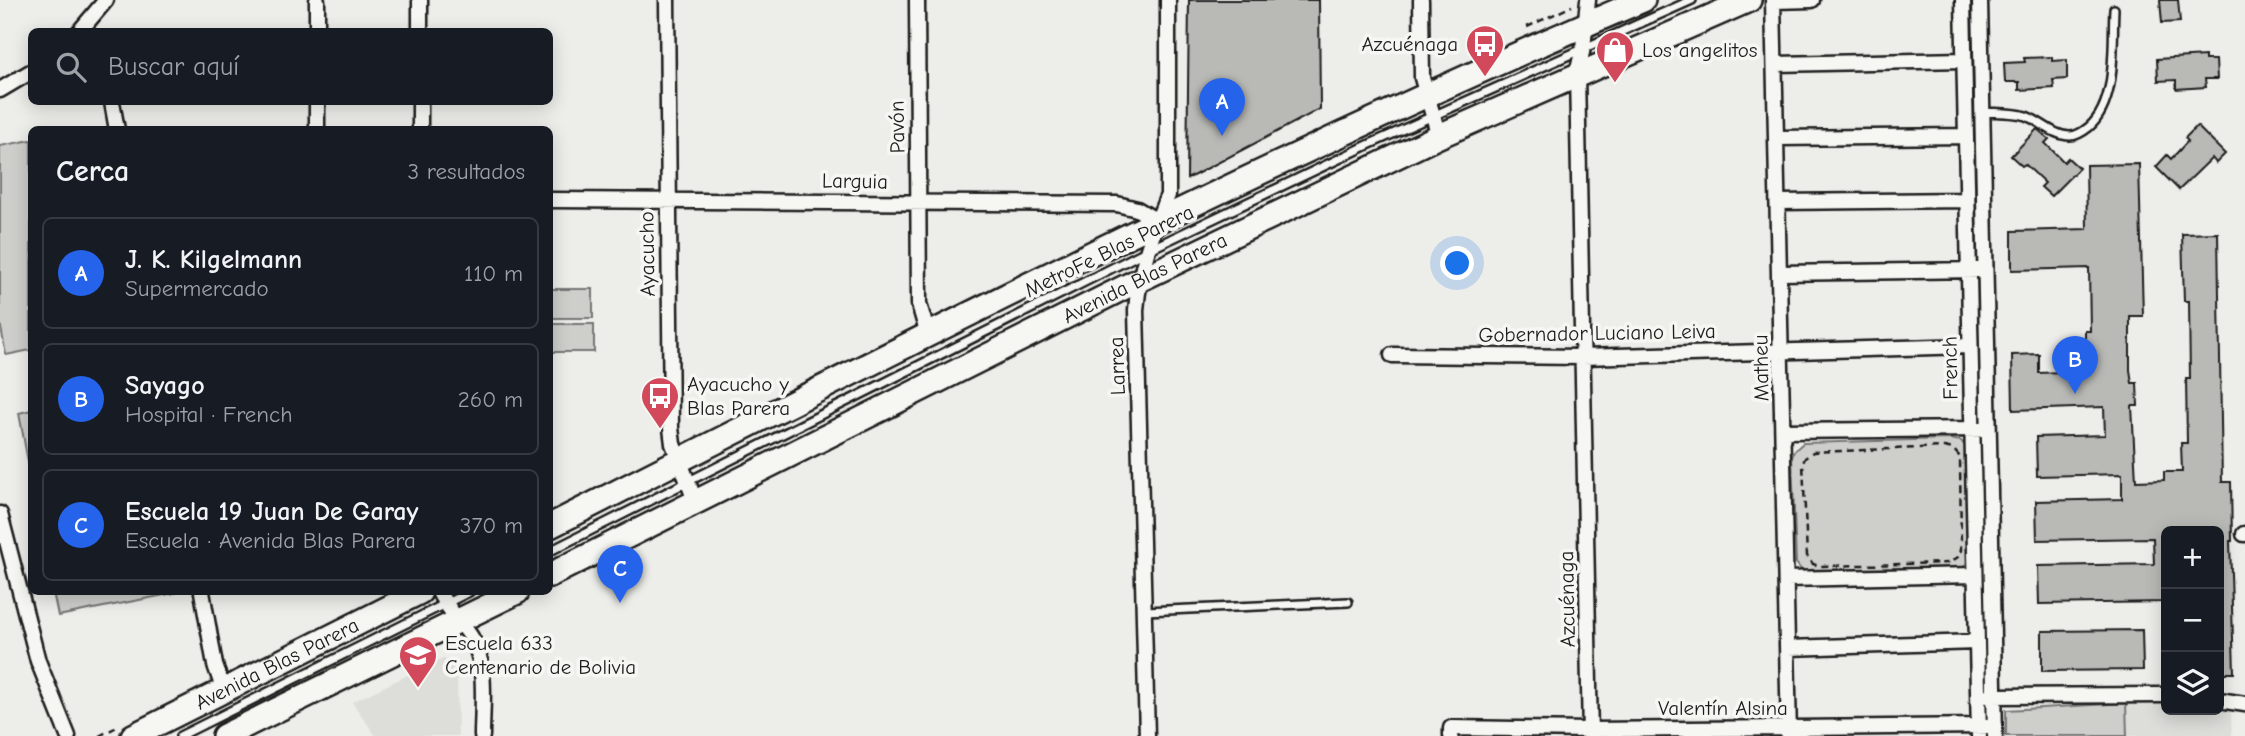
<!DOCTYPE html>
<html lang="es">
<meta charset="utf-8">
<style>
body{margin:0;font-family:"Comic Neue",sans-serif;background:#242831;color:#f1f3f6}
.controls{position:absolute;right:21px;bottom:21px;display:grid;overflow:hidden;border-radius:10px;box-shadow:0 4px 18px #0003}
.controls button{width:63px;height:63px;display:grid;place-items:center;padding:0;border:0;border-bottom:2px solid #363941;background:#171b24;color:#f1f3f6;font:35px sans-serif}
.you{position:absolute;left:1458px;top:264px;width:24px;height:24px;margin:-18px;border:5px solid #fff;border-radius:50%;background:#1a73e8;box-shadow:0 0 0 10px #1a73e833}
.badge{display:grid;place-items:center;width:46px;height:46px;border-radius:50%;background:#2563eb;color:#fff;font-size:23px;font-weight:700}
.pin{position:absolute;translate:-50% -58px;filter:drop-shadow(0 2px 4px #0008)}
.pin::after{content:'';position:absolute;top:37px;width:24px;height:21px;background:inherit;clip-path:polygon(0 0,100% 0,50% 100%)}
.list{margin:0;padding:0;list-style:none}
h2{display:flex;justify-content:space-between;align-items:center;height:91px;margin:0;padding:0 28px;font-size:30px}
h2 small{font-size:23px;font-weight:400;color:#9ea1a6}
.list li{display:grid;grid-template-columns:46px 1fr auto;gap:21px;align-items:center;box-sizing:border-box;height:112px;margin:0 14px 14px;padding:0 14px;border:2px solid #363941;border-radius:10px}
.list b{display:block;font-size:26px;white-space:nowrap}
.list p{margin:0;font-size:23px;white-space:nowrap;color:#9ea1a6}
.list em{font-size:23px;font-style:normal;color:#9ea1a6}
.icon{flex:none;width:38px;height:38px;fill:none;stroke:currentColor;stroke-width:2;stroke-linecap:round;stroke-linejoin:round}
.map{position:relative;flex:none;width:2245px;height:736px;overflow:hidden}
.search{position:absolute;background:#171b24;box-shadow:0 4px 18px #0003;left:28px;top:28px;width:525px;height:77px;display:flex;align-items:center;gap:18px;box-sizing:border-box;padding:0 24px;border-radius:10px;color:#9ea1a6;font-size:26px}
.panel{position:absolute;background:#171b24;box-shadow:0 4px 18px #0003;left:28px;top:126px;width:525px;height:469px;border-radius:10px}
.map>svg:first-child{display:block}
.built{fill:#ddddda}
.green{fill:#cececb;stroke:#757574;stroke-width:2}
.building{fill:#b9b9b6;stroke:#1c1c1c;stroke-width:2}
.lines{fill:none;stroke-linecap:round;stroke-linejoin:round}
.lane-casing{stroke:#1c1c1c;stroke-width:12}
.street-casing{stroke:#1c1c1c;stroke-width:19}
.primary-casing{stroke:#1c1c1c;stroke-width:28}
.path{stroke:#1c1c1c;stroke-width:2.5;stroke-dasharray:7 5;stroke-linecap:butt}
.lane{stroke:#f6f6f2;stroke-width:7}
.street{stroke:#f6f6f2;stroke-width:14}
.primary{stroke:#f6f6f2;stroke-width:23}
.labels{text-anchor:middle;stroke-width:7;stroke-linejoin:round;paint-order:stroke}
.poi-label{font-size:21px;fill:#1c1c1c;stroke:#f6f6f2;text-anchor:start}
.street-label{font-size:21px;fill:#1c1c1c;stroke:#f6f6f2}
</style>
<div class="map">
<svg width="2245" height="736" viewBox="0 0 2245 736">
<rect width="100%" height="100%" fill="#edede9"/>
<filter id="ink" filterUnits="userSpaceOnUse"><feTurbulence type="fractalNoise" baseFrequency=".0143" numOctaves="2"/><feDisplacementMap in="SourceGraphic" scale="14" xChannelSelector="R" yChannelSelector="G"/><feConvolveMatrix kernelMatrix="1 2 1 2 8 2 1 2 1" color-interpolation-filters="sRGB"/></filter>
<g filter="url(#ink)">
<path class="built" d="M443,658L457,667L458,736H376L352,702Z
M2126,703H2166V710H2219L2231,712L2232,736H2006V710Z"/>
<path class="green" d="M31,140V350L6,355L0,322V146Z
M550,289H593V318H550Z
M550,324H594V352H550Z
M31,410H32L31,478L19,413Z
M1950,439L1961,441L1968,450L1970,557L1966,565L1956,572H1803L1796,563L1792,457L1794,451L1803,443Z
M53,592H174L175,593L58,616Z
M2126,703L2127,736H2006V710Z"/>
<path class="building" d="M1189,0H1319L1320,109L1187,179Z
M2160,0H2178L2180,22L2162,23Z
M2205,56V60H2216L2217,79H2205L2206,87L2176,89V80L2158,81L2157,59Z
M2052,57V61L2067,60V79L2053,80L2054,88L2019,90V82H2005L2004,63L2025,62L2024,58Z
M2197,126L2225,154L2216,163L2212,158L2179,190L2156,167L2167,155L2171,159L2188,141L2185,138Z
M2037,129L2049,139L2045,143L2064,162L2068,158L2079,168L2051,196L2041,187L2045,183L2025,164L2022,166L2011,156Z
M2139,164L2143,316H2130V370L2132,383H2137L2138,406H2132L2136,481L2164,480V472H2182L2181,443H2187L2186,379H2190L2189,301H2184L2182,234L2218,233L2222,482H2231L2232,541H2230L2234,673H2221V659H2219V531H2166V602L2039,604L2038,566L2154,564L2153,538L2037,540L2036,501L2122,499V474L2037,476L2036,437L2105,435L2104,407L2013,410L2012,355L2039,354V373L2085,371V331H2090L2089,268L2012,270V231L2087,229L2086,165Z
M2142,630L2143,670L2042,671V631Z"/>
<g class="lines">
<defs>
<path id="lane" d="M1983,112C1996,113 2013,112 2026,116C2040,121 2054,136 2070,136C2076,136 2084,131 2089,127C2118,102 2112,45 2114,9
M550,551L1148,250L1368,145L1692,0
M1145,611L1348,602
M180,736L469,592"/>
<path id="street" d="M317,0V32
M420,0V32
M667,0L671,428L673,444L696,503
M917,0L919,304L928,335
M1421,0L1422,78L1439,136
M1588,0L1583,48L1577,74L1590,736
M1773,0L1789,736
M1963,0L1979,736
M1980,0L1995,736
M1774,1L1812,0
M79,32L106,0
M1776,64L1964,60
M0,90L32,71
M112,102L117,130
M317,102V130
M420,102V130
M1777,138L1966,136
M550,200L1117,204L1137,209L1157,221
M1778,202L1967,200
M1780,273L1978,270
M1392,355L1582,357L1970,346
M1783,431L1981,429
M0,514L38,661L68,736
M2244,534H2245
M1786,579L1975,575
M202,592L215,665L224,691
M439,592C447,609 461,621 471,637C488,665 482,705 482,736
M1788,648L1977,642
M1987,696L2166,695
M2219,700L2245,704
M1147,736L1136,310C1139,270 1152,232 1168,195V0
M1451,736V728L1590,730L1987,726"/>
<g id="primary">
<path d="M550,526C910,343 1270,158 1643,0"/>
<path id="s1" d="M550,575L1139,280L1439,136L1749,0"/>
<path id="s2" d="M133,736L420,592"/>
<path d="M224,736L517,592"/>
</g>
</defs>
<use href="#lane" class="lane-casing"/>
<use href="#street" class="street-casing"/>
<use href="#primary" class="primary-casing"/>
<path class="path" d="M1527,27L1572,6
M1944,447L1953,449L1960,457L1961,550L1958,557L1949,563L1819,566L1813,564L1807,556L1803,463L1805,458L1813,452Z
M99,736L117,727"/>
<use href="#lane" class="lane"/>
<use href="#street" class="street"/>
<use href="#primary" class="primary"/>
</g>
</g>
<defs>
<symbol id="bus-pin" viewBox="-11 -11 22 30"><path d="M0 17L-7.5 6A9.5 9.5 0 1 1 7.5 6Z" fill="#d1495b" stroke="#f6f6f2"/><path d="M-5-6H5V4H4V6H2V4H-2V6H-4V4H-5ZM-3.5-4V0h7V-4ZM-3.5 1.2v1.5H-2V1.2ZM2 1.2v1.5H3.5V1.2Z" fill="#fff"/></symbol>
<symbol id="shop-pin" viewBox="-11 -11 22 30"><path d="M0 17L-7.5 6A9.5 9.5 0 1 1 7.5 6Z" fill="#d1495b" stroke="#f6f6f2"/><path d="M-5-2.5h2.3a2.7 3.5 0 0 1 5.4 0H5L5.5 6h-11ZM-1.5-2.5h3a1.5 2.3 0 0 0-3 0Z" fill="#fff"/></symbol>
<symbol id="school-pin" viewBox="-11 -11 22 30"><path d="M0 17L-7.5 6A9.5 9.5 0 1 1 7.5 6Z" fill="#d1495b" stroke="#f6f6f2"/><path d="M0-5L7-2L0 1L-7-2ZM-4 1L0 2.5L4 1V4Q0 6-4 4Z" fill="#fff"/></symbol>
</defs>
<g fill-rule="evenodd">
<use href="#bus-pin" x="1463" y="22" width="44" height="60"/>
<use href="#shop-pin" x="1593" y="28" width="44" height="60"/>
<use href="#bus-pin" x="638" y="374" width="44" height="60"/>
<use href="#school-pin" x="396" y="633" width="44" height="60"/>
</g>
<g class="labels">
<g class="poi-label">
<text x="1458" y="51" text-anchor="end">Azcuénaga</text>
<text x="1642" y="57">Los angelitos</text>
<text x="687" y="391">Ayacucho y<tspan x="687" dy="24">Blas Parera</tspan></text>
<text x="445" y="650">Escuela 633<tspan x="445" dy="24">Centenario de Bolivia</tspan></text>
</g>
<g class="street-label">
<text transform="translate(897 127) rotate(-91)" y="7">Pavón</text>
<text transform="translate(855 181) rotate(1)" y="7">Larguia</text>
<text transform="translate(1109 251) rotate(-26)" y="7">MetroFe Blas Parera</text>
<text transform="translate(647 254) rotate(-91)" y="7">Ayacucho</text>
<text dy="7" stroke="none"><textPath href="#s1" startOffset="665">Avenida Blas Parera</textPath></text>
<text transform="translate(1597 333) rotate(-1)" y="7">Gobernador Luciano Leiva</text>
<text transform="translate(1117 366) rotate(-92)" y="7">Larrea</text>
<text transform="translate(1761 368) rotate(-91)" y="7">Matheu</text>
<text transform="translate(1950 368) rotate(-91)" y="7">French</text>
<text transform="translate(1567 599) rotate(-91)" y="7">Azcuénaga</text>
<text dy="7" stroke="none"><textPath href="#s2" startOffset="161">Avenida Blas Parera</textPath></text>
<text x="1723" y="715">Valentín Alsina</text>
</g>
</g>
</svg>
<div class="controls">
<button>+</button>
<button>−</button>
<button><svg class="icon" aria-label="layers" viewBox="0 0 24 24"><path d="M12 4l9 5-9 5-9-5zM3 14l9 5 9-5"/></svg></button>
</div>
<div class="you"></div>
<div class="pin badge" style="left:1222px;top:136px">A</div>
<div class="pin badge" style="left:2075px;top:394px">B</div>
<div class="pin badge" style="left:620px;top:603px">C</div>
<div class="search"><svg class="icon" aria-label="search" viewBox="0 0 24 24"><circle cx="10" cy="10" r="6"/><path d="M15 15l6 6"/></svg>Buscar aquí</div>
<section class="panel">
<h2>Cerca<small>3 resultados</small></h2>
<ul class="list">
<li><span class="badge">A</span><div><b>J. K. Kilgelmann</b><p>Supermercado</p></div><em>110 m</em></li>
<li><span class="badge">B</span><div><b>Sayago</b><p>Hospital · French</p></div><em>260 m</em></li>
<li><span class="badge">C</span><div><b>Escuela 19 Juan De Garay</b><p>Escuela · Avenida Blas Parera</p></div><em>370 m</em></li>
</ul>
</section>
</div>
